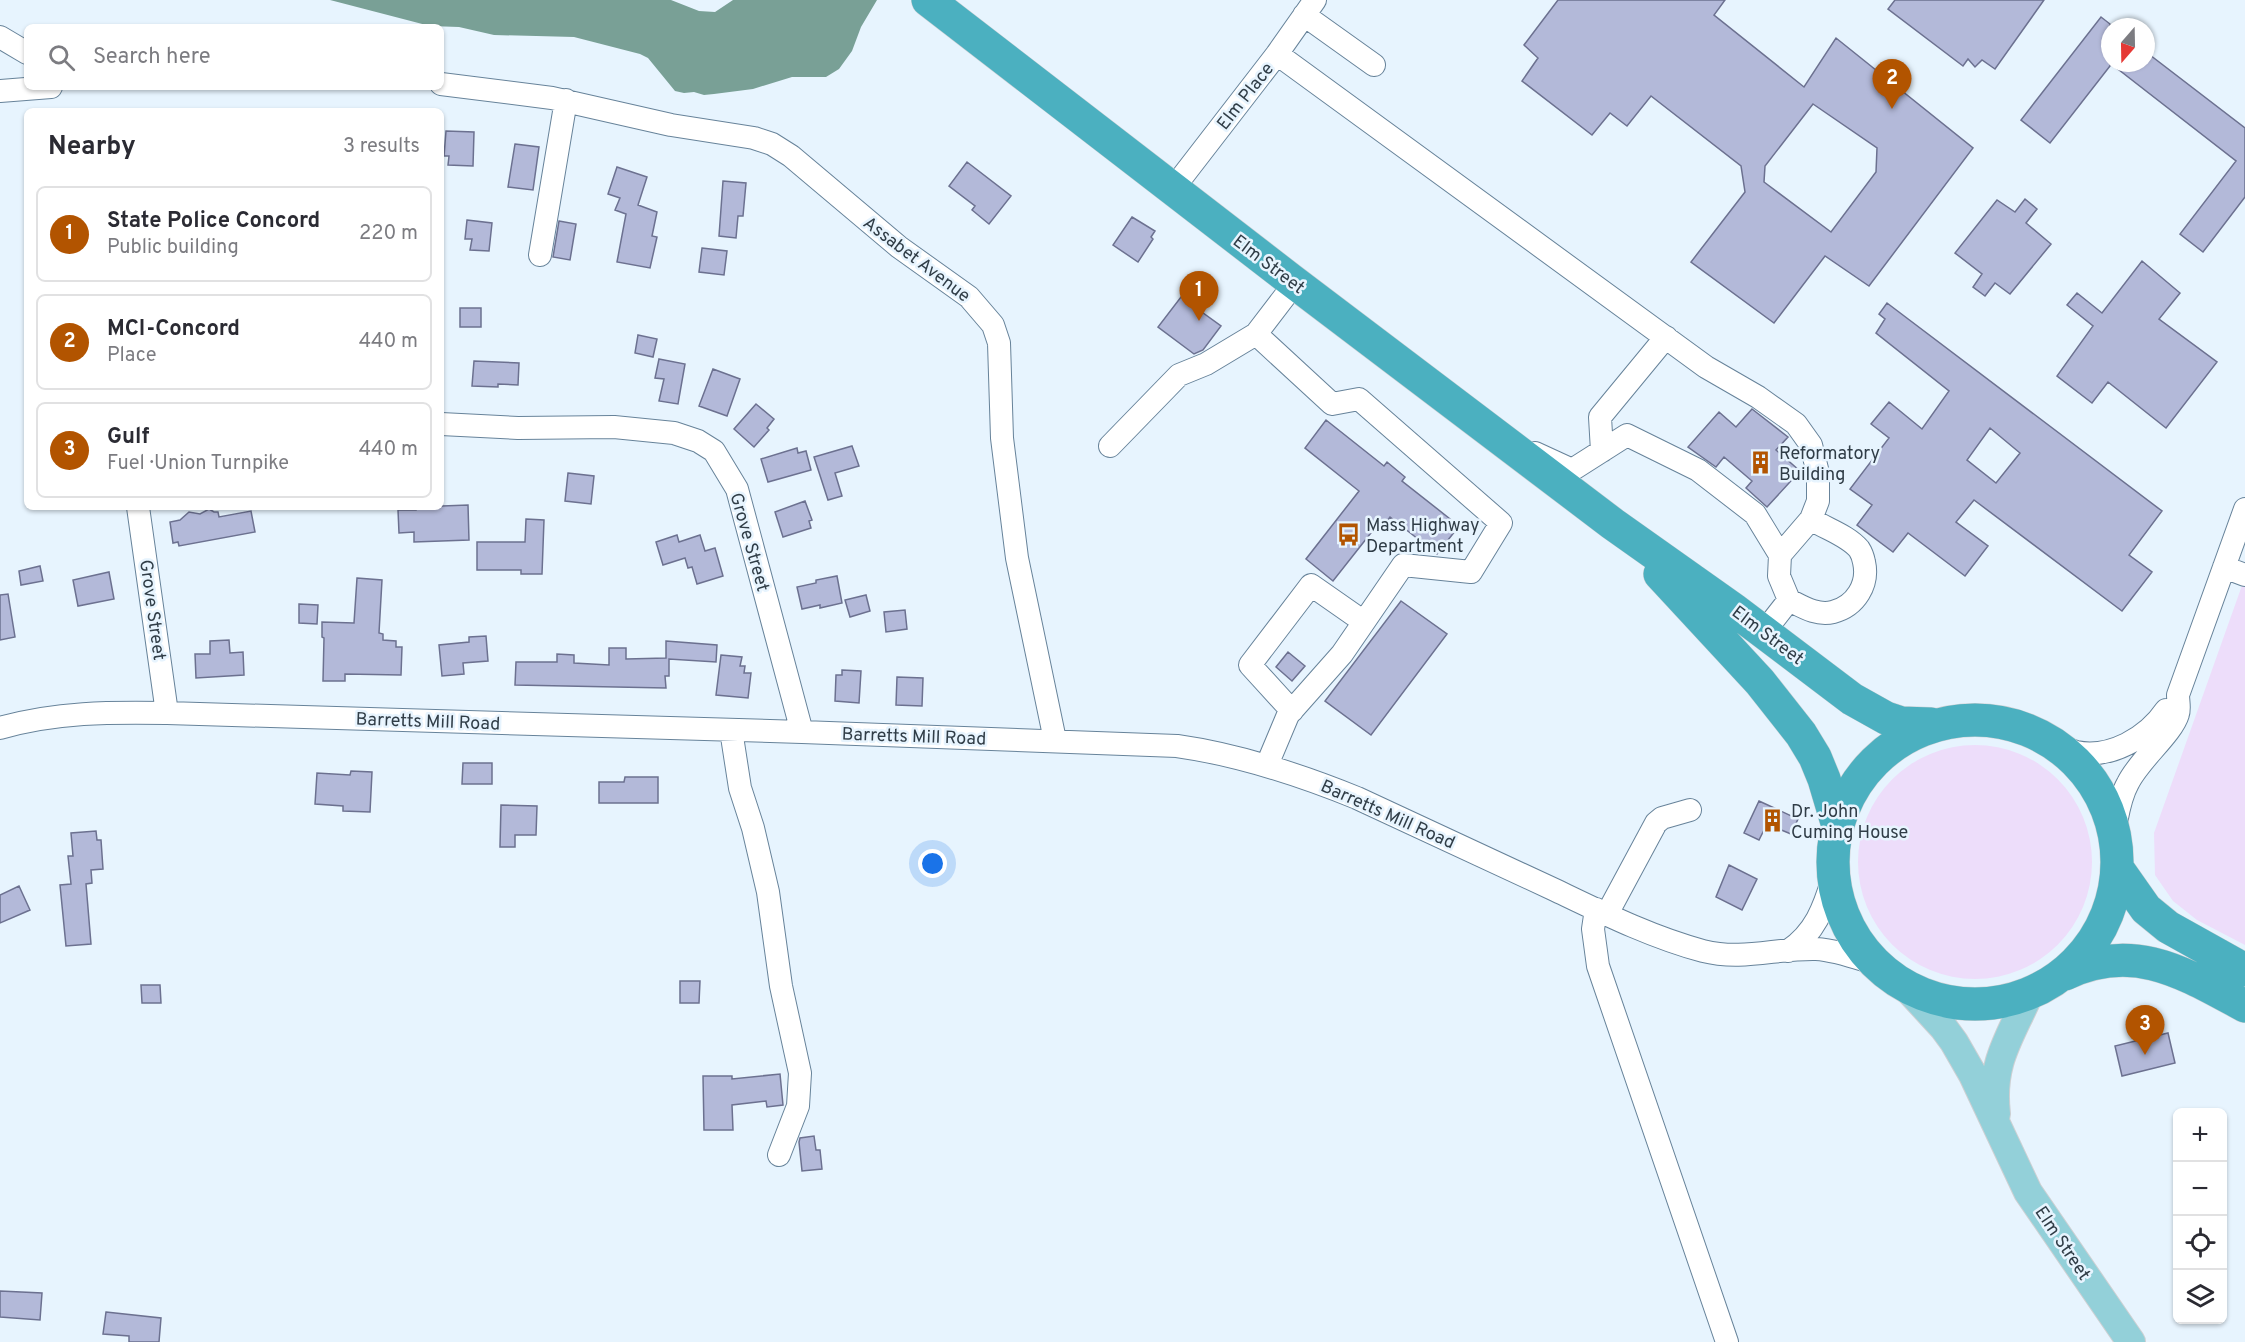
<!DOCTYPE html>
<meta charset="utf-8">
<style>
body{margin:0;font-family:Overpass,sans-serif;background:#f7f7f7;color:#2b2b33}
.controls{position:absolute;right:18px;bottom:18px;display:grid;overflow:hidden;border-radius:9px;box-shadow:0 2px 4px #0004}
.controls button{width:54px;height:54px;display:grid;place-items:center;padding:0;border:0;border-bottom:2px solid #e1e1e2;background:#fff;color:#2b2b33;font:30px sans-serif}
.compass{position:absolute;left:2101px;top:18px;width:54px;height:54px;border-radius:50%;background:#fff;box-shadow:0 2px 4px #0004;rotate:200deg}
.you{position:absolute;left:933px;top:864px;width:21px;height:21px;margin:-15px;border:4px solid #fff;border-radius:50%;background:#1a73e8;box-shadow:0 0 0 9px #1a73e833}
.badge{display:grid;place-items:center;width:39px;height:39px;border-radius:50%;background:#b25400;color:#fff;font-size:20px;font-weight:700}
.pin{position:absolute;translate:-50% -50px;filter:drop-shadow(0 2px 3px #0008)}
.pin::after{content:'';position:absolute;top:32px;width:21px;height:18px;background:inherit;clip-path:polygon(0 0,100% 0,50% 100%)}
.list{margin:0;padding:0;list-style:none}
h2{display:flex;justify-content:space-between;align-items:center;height:78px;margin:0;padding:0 24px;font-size:26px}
h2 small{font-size:20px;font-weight:400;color:#7c7c81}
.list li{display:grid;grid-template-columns:39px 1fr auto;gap:18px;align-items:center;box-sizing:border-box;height:96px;margin:0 12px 12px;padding:0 12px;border:2px solid #e1e1e2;border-radius:9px}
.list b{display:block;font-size:22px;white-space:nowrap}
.list p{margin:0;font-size:20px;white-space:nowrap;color:#7c7c81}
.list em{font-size:20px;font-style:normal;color:#7c7c81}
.icon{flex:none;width:33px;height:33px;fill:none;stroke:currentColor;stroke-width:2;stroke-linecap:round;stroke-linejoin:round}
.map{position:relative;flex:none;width:2245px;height:1342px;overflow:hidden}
.search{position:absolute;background:#fff;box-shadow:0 2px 4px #0004;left:24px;top:24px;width:420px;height:66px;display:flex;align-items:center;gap:15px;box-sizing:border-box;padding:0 21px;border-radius:9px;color:#7c7c81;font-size:22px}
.panel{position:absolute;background:#fff;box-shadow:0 2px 4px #0004;left:24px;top:108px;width:420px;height:402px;border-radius:9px}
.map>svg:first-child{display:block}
.green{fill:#edddfa}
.water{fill:#79a096}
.building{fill:#b3b9d9;stroke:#6c7190;stroke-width:1.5;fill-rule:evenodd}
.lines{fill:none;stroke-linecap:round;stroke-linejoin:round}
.minor-casing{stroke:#67839a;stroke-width:24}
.major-casing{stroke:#cdd0d3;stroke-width:30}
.highway-casing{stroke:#cdd0d3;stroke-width:34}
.minor{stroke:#fff;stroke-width:22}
.major{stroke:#93d0d9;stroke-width:28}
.highway{stroke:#4bb0c0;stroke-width:33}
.labels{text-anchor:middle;stroke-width:5;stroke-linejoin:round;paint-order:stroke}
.street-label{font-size:18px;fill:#303d47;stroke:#e7f4fe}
.poi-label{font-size:18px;fill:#303d47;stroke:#e7f4fe;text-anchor:start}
</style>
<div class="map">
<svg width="2245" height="1342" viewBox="0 0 2245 1342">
<rect width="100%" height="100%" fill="#e7f4fe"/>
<path class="green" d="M2245,577V945L2197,920L2173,901L2155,875L2154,833Z
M1858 862a117 117 0 1 1 234 0a117 117 0 1 1-234 0Z"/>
<path class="water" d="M330,0H671L699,11L715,12L733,0H877L861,27L852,51L839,69L826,77H792L753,89L714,94L704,95L694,92L684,93L675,91L648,58L640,54L574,37L494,35L459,27L430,26Z"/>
<path class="building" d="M1558,0H1725L1714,15L1804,87L1836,38L1973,148L1869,286L1825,256L1774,323L1691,262L1745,192L1741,166L1651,96L1627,126L1610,113L1592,135L1522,81L1538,58L1524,45ZM1813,104L1877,148L1876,172L1831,232L1764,182L1765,166Z
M1895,0H2044L1995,69L1982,60L1975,67L1968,59L1963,66L1888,9Z
M2101,17L2110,24V63H2146V52L2245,128V197L2203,252L2180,234L2236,161L2110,63V66L2050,143L2021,120Z
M446,131L474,132L473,166L448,165L449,156H444Z
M515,144L539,147L533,190L508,187Z
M967,162L1011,196L989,224L972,210L975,206L949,186Z
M617,167L647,177L638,205L657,212L652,236L657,237L650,268L617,262L626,214L615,210L620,198L608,194Z
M723,181L746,183L743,216H738L736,238L719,236Z
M2025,199L2037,209L2026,223L2051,244L2010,294L1995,283L1985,296L1973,287L1982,274L1955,253L1997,200L2015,212Z
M1132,217L1155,231L1151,237L1153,239L1138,262L1113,245Z
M467,220L492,223L489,251L470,250L472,239H465Z
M559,221L576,224L570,260L553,257Z
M702,248L727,251L724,275L699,272Z
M2142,261L2180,293L2159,319L2217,362L2166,428L2108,382L2092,403L2057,376L2093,326L2067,305L2077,293L2102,313Z
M1181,297L1221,326L1203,350L1194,354L1158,327Z
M1887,303L2162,511L2129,555L2152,572L2122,611L1974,500L1956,522L1988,546L1965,576L1908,533L1893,552L1857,525L1872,505L1850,489L1889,438L1871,424L1889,402L1922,429L1949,391L1876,333L1885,319L1879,314ZM1990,428L2020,453L1996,483L1967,460Z
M460,308H481V327H460Z
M638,335L657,339L653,357L635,353Z
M659,359L685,364L678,404L659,401L664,379L655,378Z
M474,361L519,363L518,385L498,384V387L472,386Z
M713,369L740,379L727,416L699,406Z
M756,404L774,419L767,428L769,430L754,447L734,429Z
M1752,409L1788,437L1776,450L1800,471L1767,507L1746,488L1752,481L1724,457L1716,467L1688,447L1719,412L1736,427Z
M1326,420L1384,466L1387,462L1405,477L1402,481L1459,526L1437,554L1390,517L1382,528L1378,524L1333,581L1306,559L1359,491L1305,448Z
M852,446L859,466L835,473L842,496L828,500L814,457Z
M797,448L798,453L806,451L811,470L768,482L761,459Z
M568,473L594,476L591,504L565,501Z
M805,501L812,520L809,521L811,528L783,537L775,512Z
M468,505L469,540L414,542V532L399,533L398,510H416V507Z
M209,509L214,512H218L219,517L251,511L255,532L179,546L178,542L173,543L170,522L180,520L189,512L200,514Z
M526,519L544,520L542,574H521V570H477V542H525Z
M677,535L679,542L700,535L705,551L715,548L723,576L697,584L692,567L688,568L685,558L663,565L656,542Z
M40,566L43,581L21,585L19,571Z
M109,572L114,599L78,606L73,580Z
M837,576L842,603L820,608V605L802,609L797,587L816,583V580Z
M357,578L382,580L379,633L383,634V640L396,641V647H402L401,675L345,674V681H323L324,638L322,637V622L354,623Z
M8,594L15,637L0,640V595Z
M866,595L870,611L850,617L845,600Z
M1401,601L1447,634L1371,735L1325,701Z
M299,604L318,605L317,624L299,623Z
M905,610L907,629L886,632L884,612Z
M486,636L488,661L463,663L464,674L442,676L439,645L469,642V637Z
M229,640L230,653L243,652L244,675L196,678L195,654H210V641Z
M666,641L717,645L716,662L669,659V676H665L666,688L515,685L516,662H557V654L574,655V663L609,665V648H626V659L666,658Z
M1288,652L1305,666L1292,681L1276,667Z
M721,655L742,657L740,666H745L744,673H751L748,698L716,695Z
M842,670L861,671L859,703L835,701L836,675H842Z
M897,677L923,678L922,706L896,705Z
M463,763H492V784H462Z
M351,771L372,772L370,812L343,811V806L315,804L317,773L350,775Z
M625,777H658V803H599V782H624Z
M1759,801L1798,819L1791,834L1767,824L1759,840L1744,833Z
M501,805L537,806L536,835H515V847H500Z
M96,831L97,840H101L103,869L91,870L92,883L86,884L91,944L66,946L60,885L71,884L68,856H73L71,833Z
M1729,865L1757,879L1742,910L1716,897Z
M19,886L30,910L0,923V895Z
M680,981H700L699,1003H680Z
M141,985H160L161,1003H142Z
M2168,1033L2175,1063L2122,1076L2115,1046Z
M780,1074L783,1105L767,1107L766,1101L732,1105L733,1130H704L703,1076H732V1079Z
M814,1136L816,1150H820L822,1169L802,1171L799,1142L800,1138Z
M0,1291L42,1293L40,1320L0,1317Z
M106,1312L161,1318L159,1342H129V1336L103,1334Z"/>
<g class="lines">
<defs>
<path id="minor" d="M1304,15L1374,65
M0,37L27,53
M1277,54L1706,367L1758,397L1796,424L1811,445L1818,473V501L1811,519L1780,555L1779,576L1789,600L1764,632
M441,84L552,98L671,125L754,138L772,144L791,156L899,247L969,297L993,325L999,343L1002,438L1017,558L1055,740
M0,91L51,87
M1172,190L1277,54L1315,0
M540,255L566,100
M441,424L518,428L614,427L674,433L698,441L714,451L737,489L802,732
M1110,446L1179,375L1206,364L1256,334
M1602,451L1600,417L1666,337
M1535,453L1572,470L1627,435L1698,470L1755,514L1780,555
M138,507L167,713
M2224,567L2245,575
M1789,600C1803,607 1817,616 1833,612C1856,606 1869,584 1864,562C1863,557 1861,552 1859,549C1847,535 1826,529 1811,519
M1292,711L1250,665L1311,585L1364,622
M0,728C56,712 110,712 167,713L802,732L1177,746C1240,755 1298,774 1357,798C1423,829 1489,860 1555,890C1603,913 1651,937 1703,951C1743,961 1776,948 1816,949C1835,950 1854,957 1873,963
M731,730L740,788L753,828L768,892L781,986L800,1073L798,1106L779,1155
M2041,736C2052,741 2064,749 2076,752C2110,759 2147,738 2166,710
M1267,765L1288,715L1342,654L1403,565L1471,572L1501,523L1359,399L1332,404L1256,334L1295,283
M2115,828C2118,813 2120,797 2128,783C2139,760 2172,734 2178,714C2180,709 2178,701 2178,695L2245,509
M1596,909L1593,929L1598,966L1727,1342
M1607,914L1656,823L1662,818L1690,810
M1788,951C1815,933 1824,908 1833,878"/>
<path id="major" d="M1908,989L1943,1027L1954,1042L1973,1075L2028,1192L2131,1342
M1996,1114C1990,1062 2010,1038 2030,992"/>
<path id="highway" d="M928,0L1291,280L1613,524L1733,609L1852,699L1886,718L1901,723L1931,724
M1660,574L1760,682L1801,734L1815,757L1824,779L1838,826
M1833 862a142 142 0 1 1 284 0a142 142 0 1 1-284 0Z
M2120,872L2146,909L2168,927L2245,970
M2065,974C2134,941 2184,973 2245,1006"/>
</defs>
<use href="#minor" class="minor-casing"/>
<use href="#major" class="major-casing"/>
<use href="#highway" class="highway-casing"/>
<use href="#minor" class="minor"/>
<use href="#major" class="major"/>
<use href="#highway" class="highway"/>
</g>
<defs>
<symbol id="building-bare" viewBox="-9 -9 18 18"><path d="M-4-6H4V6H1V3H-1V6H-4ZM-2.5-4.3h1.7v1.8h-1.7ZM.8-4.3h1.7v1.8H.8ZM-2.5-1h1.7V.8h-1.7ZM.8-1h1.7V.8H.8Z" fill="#b25400" stroke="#e7f4fe" stroke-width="2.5" paint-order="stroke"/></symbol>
<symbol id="bus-bare" viewBox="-9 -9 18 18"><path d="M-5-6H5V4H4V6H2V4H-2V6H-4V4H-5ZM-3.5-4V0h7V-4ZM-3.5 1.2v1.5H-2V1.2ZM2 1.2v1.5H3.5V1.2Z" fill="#b25400" stroke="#e7f4fe" stroke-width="2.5" paint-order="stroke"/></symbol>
</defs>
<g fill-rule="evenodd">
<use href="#building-bare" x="1744" y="446" width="33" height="33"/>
<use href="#bus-bare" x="1332" y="518" width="33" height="33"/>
<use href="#building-bare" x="1756" y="804" width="33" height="33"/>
</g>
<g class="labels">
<g class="street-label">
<text transform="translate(1245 96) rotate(-52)" y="6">Elm Place</text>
<text transform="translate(917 259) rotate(37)" y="6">Assabet Avenue</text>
<text transform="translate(1269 264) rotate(37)" y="6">Elm Street</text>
<text transform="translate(750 542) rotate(74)" y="6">Grove Street</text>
<text transform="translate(153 610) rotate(82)" y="6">Grove Street</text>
<text transform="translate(1768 635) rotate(37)" y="6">Elm Street</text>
<text transform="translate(428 721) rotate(2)" y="6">Barretts Mill Road</text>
<text transform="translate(914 736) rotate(2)" y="6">Barretts Mill Road</text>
<text transform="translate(1388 814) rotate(24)" y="6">Barretts Mill Road</text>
<text transform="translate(2063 1243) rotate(56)" y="6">Elm Street</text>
</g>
<g class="poi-label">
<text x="1779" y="459">Reformatory<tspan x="1779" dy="21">Building</tspan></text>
<text x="1366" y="531">Mass Highway<tspan x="1366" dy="21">Department</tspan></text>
<text x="1791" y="817">Dr. John<tspan x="1791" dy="21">Cuming House</tspan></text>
</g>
</g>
</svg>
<div class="controls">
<button>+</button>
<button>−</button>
<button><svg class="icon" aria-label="locate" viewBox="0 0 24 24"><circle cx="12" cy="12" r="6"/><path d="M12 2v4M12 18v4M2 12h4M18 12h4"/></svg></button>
<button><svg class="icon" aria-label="layers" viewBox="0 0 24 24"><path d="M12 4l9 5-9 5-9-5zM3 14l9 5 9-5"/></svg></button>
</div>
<svg class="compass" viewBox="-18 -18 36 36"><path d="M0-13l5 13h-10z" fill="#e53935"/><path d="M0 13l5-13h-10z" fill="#7c7c81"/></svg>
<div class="you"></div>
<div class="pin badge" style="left:1199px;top:321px">1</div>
<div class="pin badge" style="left:1892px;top:109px">2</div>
<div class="pin badge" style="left:2145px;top:1055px">3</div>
<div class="search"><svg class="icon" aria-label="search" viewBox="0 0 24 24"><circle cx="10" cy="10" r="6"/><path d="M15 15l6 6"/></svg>Search here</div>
<section class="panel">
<h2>Nearby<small>3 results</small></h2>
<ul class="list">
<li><span class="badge">1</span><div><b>State Police Concord</b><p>Public building</p></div><em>220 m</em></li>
<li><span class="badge">2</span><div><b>MCI-Concord</b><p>Place</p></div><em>440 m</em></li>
<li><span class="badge">3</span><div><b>Gulf</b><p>Fuel · Union Turnpike</p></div><em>440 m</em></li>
</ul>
</section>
</div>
